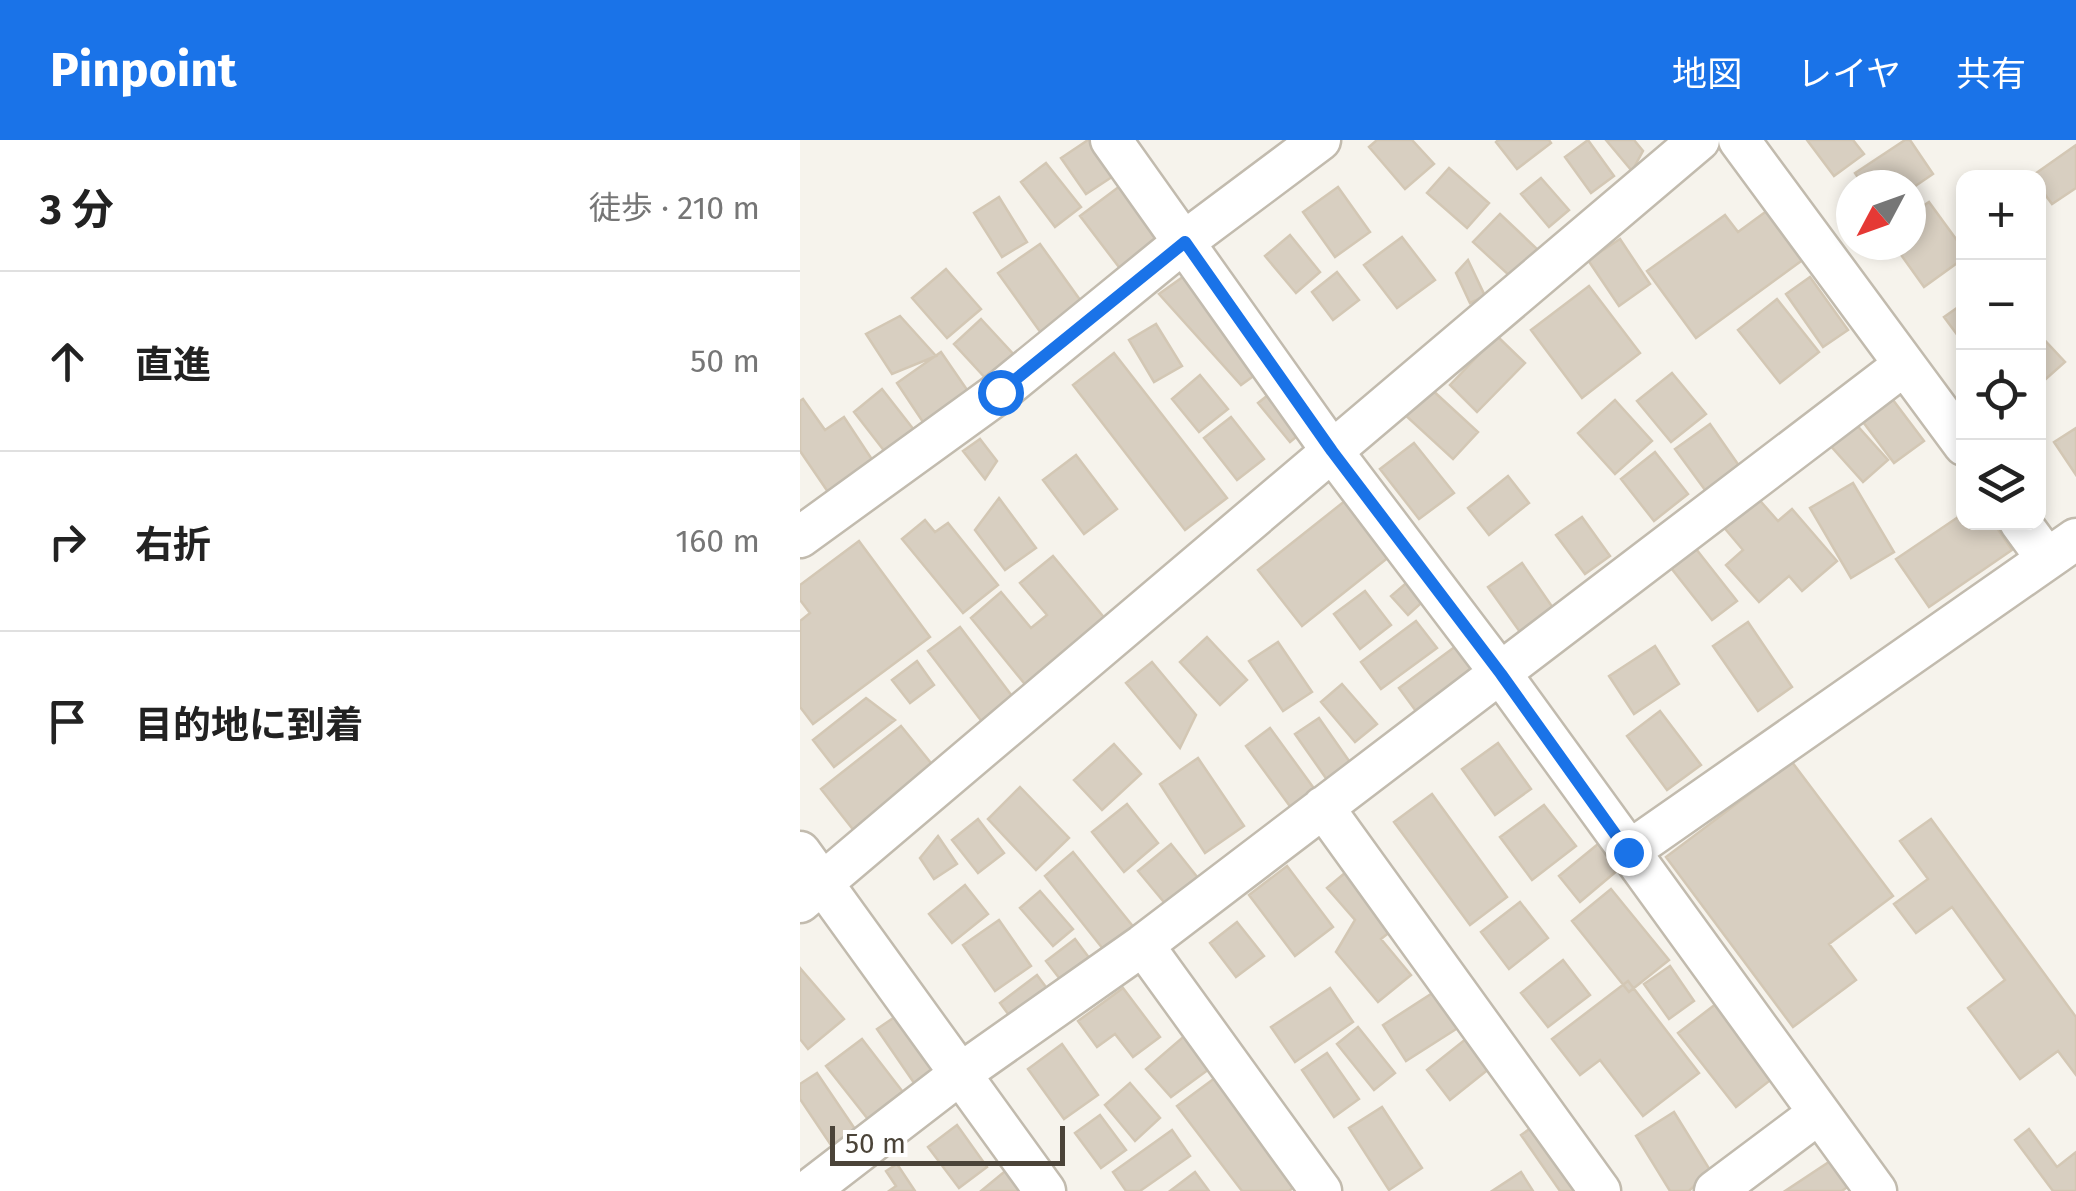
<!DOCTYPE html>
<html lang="ja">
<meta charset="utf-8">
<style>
body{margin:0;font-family:"Fira Sans","Noto Sans JP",sans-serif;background:#f6f6f6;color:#222}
.controls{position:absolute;right:30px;top:30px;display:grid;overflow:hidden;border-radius:20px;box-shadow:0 5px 15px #0003}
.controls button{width:90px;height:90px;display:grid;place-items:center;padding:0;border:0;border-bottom:2px solid #e0e0e0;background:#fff;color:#222;font:50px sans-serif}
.compass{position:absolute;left:1036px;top:30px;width:90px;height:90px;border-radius:50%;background:#fff;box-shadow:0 5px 15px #0003;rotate:229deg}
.scale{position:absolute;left:30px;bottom:25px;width:235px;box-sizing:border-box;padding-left:10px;border:5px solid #4b4439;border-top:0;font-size:28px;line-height:35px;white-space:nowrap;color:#4b4439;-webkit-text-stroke:8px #fff;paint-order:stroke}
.stop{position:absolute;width:30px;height:30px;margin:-22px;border:8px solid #1a73e8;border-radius:50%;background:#fff}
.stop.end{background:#1a73e8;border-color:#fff;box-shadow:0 2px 10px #0008}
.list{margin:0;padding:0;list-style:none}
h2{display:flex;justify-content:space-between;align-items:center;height:130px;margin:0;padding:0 40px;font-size:42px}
h2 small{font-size:32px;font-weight:400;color:#767676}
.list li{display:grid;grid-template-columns:65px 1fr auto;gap:30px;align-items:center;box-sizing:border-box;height:180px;padding:0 40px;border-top:2px solid #e0e0e0}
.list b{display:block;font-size:38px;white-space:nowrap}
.list em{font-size:32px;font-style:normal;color:#767676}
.icon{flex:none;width:55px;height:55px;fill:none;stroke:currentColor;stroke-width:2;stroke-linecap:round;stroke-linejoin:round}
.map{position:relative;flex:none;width:1276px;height:1051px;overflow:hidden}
header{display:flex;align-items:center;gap:60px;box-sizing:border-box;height:140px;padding:0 50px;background:#1a73e8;color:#fff}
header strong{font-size:48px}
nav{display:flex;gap:55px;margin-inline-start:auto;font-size:35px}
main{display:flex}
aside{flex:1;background:#fff}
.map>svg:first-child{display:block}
.building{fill:#d8cfc1;stroke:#d3c7b4;stroke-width:2.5}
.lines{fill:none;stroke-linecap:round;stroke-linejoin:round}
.minor-casing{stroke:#c2bbae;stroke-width:45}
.minor{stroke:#fff;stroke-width:40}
.route{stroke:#1a73e8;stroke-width:12}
</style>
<header>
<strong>Pinpoint</strong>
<nav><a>地図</a><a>レイヤ</a><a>共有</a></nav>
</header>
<main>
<aside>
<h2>3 分<small>徒歩 · 210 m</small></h2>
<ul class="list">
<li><svg class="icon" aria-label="ahead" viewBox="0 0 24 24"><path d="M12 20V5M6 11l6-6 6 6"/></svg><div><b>直進</b></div><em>50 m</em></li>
<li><svg class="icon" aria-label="right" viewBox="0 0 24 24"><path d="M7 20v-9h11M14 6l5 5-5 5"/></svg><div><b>右折</b></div><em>160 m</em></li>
<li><svg class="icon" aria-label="arrive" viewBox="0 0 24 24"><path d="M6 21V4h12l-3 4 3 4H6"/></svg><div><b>目的地に到着</b></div></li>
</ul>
</aside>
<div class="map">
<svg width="1276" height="1051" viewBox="0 0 1276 1051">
<rect width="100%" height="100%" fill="#f6f3ec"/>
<path class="building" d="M288,0H292L315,35L286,54L261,18Z
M577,0H612L634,24L605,49L569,7Z
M698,0H749L751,3L717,29L696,2Z
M788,0L814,36L791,53L765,17Z
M806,0H834L843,11L832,31Z
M1007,0H1053L1064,14L1034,36Z
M1105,0H1110L1133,34L1111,49V45H1063L1055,33Z
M1276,5V48L1252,64L1238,45V38L1232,36Z
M246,23L281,67L255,87L221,42Z
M649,28L689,63L667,88L627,53Z
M741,38L769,70L749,87L721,54Z
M320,46L365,105L325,135L280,76Z
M538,47L570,92L535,117L503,72Z
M199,57L227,102L202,117L174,73Z
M1129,62L1164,110V118L1124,147L1094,105H1111V74Z
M968,70L1004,119L896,198L847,131L925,75L938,92Z
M700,74L737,109L711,137L673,102Z
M490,95L520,132L496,153L465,116Z
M602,97L635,140L597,168L564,125Z
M820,99L850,144L819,166L788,120Z
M240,104L283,164L241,193L198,133Z
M668,120L685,156L670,163L656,133Z
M146,129L181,169L147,198L112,158Z
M394,129L470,224L441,245L359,154Z
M537,132L559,160L533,180L512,152Z
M1010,137L1048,190L1023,207L986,154Z
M789,146L840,213L782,258L731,190Z
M977,159L1019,212L980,243L938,190Z
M1164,163V204L1144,177Z
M100,176L136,216L92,234L66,194Z
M181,179L216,217L189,242L154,204Z
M356,184L382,226L354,242L329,200Z
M1238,193L1265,222L1238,246Z
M697,196L725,223L677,272L650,245Z
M141,212L174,260L129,291L97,243Z
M314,213L427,358L385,390L273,245Z
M872,233L906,274L871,302L837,261Z
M400,235L428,269L399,292L372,259Z
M487,240L518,279L490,302L458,263Z
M629,247L678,292L653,319L604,274Z
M82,249L118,295L89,317L54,272Z
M1090,256L1124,301L1094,323L1060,278Z
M3,259L25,290L44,277L73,321L28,352L0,311V261Z
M815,260L852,301L815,334L778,293Z
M431,277L464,319L437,340L404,298Z
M1054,282L1088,320L1063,342L1029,304Z
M910,284L942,330L908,354L875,309Z
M1276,288V335L1254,302Z
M180,299L197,321L185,339L163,311Z
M614,303L654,353L619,379L580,329Z
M855,312L888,354L854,381L821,339Z
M276,315L317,369L284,394L243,340Z
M708,336L729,363L689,395L668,368Z
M570,341L614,397L502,486L458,430Z
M1053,343L1094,412L1051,438L1010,368Z
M955,355L978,381L992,369L1037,421L1002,451L989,436L959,462L926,425L943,410L921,384Z
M199,358L236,408L205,430L175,390Z
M1164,373V382H1193L1212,410L1129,467L1096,419Z
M782,377L810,416L785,434L756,395Z
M125,380L135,392L148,383L198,445L163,473L102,399Z
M889,400L937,461L912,480L864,419Z
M59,401L130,497L13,584L0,567V481L10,473L0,460V445Z
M253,416L317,493L237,559L171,478L201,452L231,488L247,475L220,443Z
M722,423L753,468L720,492L688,447Z
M625,427L641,445L608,475L591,456Z
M565,451L591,485L560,509L534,474Z
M616,481L637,508L581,549L561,522Z
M948,482L992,547L958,571L913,506Z
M160,487L215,560L183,583L128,511Z
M407,497L447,540L420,565L380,522Z
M478,502L512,552L483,571L449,521Z
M656,506L682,541L624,582L599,548Z
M855,506L879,544L834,574L809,536Z
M117,521L134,545L110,563L92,540Z
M352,522L396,575L380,608L326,543Z
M542,544L577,584L555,602L521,562Z
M66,558L95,580L34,627L13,600Z
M860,571L901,625L867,650L827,596Z
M519,578L554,628L530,644L495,594Z
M101,586L135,628L55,692L21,649Z
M470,588L521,658L497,676L446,606Z
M698,603L731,649L695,675L662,629Z
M314,604L341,634L302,670L274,640Z
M398,618L444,686L405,713L360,644Z
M992,622L1093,756L1029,804L1056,840L993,887L866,717Z
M220,647L269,698L236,730L188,679Z
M632,654L707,757L670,785L594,682Z
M327,664L358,703L324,732L292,692Z
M744,665L776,706L732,740L700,697Z
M178,679L204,713L178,733L152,700Z
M1131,679L1276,877V935L1258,911L1220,939L1168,868L1205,840L1152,767L1116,793L1094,764L1128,739L1100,701Z
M138,696L157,724L134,739L120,718Z
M371,704L410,753L378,779L338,731Z
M798,704L819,729L780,762L759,736Z
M273,712L340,795L311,819L245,736Z
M558,722L606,779L581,799L611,835L578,862L536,812L555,780L527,748Z
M487,726L533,787L495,816L449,755Z
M165,745L188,774L152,803L129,774Z
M811,749L869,820L829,852L772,781Z
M240,751L273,789L253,806L220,768Z
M720,762L748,798L709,829L681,792Z
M199,780L231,826L195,851L163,805Z
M437,782L464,816L436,837L410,803Z
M275,799L299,831L270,852L246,821Z
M763,820L790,855L748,887L721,853Z
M870,826L894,861L869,879L844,844Z
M0,828L44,879L8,909L0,899Z
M237,835L257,862L220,890L200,863Z
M828,841L899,933L843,976L800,920L780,935L752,899Z
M648,843L672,879L606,921L583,885Z
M938,847L996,920L936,967L878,893Z
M323,848L360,897L333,917L315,894L297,907L278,881Z
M530,848L553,882L495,922L471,887Z
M114,864L157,928L121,953L77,889Z
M410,874L412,927L371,957L346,929Z
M558,887L595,933L574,950L537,904Z
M676,891L700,920L650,960L627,930Z
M62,899L106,956L71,983L26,926Z
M262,904L298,955L264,979L228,929Z
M527,913L559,959L534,977L502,930Z
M423,932L504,1039L489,1051H442L377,966Z
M17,933L63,1001L39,1017L0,959V944Z
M330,943L360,978L335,1001L305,965Z
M582,967L622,1028L589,1050L549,988Z
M874,972L910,1030L889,1051H870L836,996Z
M751,974L805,1051H760L721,995Z
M300,975L326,1010L301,1028L275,993Z
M157,985L187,1027L159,1048L128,1007Z
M1229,989L1257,1027L1276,1012V1051H1253L1215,1000Z
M372,990L390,1016L340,1051H326L313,1032Z
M1044,1012L1061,1037L1042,1051H985Z
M215,1023L238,1051H181Z
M97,1024L115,1051H89L96,1046L86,1031Z
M395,1032L409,1051H370Z
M721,1032L733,1051H692Z"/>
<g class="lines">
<defs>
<path id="minor" d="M311,0L532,311L701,534L1076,1051
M939,0L1164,305
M1220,382L1247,419
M0,397L200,252L385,101L520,0
M523,667L800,1051
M0,712L245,1051
M828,712L1276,399
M0,762L899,0
M343,805L521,1051
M8,1051L160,934L343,805L1104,225
M915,1051L1019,973"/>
</defs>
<use href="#minor" class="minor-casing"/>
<use href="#minor" class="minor"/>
</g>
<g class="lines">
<path class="route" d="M200,252L385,102L532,311L701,534L828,712"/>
</g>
</svg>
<div class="controls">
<button>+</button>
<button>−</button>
<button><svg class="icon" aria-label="locate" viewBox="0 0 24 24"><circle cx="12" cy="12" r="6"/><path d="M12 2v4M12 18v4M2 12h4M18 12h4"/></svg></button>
<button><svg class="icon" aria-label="layers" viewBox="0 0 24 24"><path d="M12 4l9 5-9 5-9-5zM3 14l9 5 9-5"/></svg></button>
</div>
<svg class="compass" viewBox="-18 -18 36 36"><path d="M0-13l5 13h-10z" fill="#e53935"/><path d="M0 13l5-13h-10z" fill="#767676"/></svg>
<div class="scale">50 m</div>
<div class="stop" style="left:200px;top:252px"></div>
<div class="stop end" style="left:828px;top:712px"></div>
</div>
</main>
